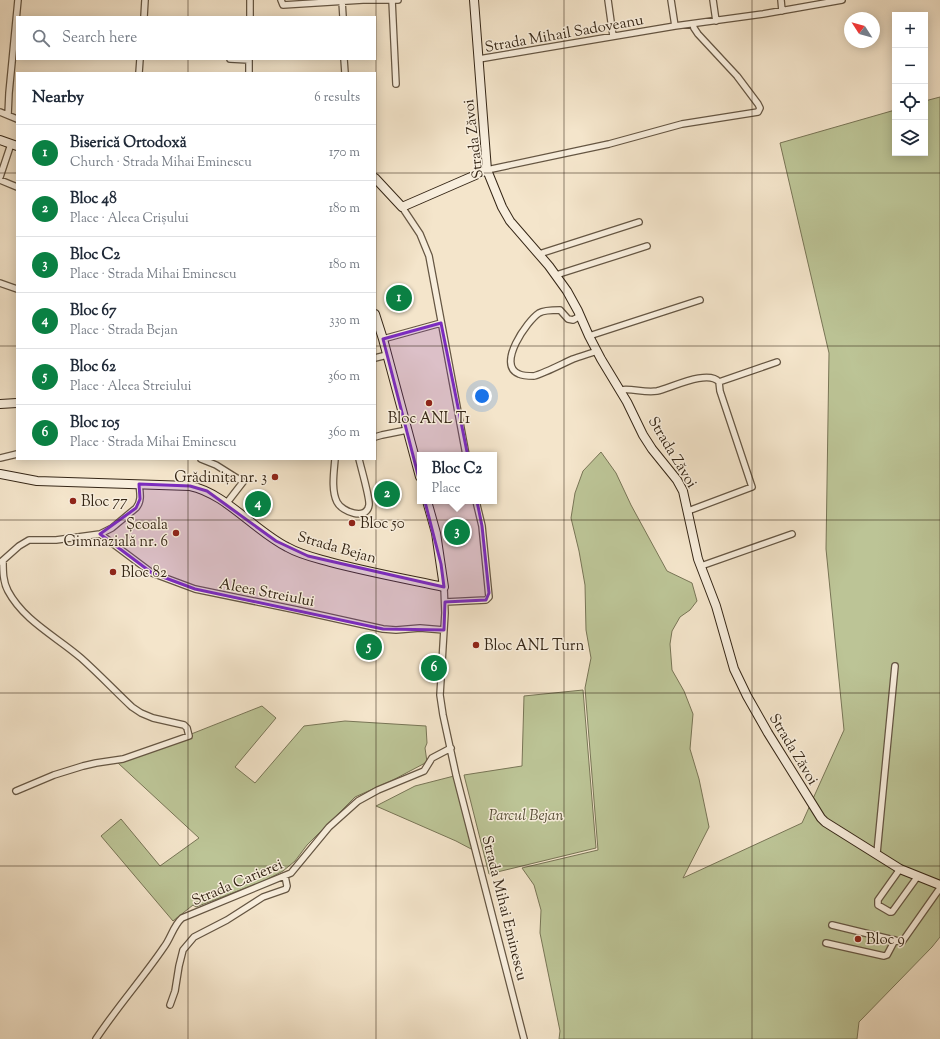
<!DOCTYPE html>
<meta charset="utf-8">
<style>
body{margin:0;font-family:"Sorts Mill Goudy",serif;background:#f6f6f7;color:#1f2937}
.controls{position:absolute;right:12px;top:12px;display:grid;overflow:hidden;border-radius:0px;box-shadow:0 2px 10px #0003}
.controls button{width:36px;height:36px;display:grid;place-items:center;padding:0;border:0;border-bottom:1px solid #e0e1e3;background:#fff;color:#1f2937;font:20px sans-serif}
.compass{position:absolute;left:844px;top:12px;width:36px;height:36px;border-radius:50%;background:#fff;box-shadow:0 2px 10px #0003;rotate:306deg}
.you{position:absolute;left:482px;top:396px;width:14px;height:14px;margin:-10px;border:3px solid #fff;border-radius:50%;background:#1a73e8;box-shadow:0 0 0 6px #1a73e833}
.badge{display:grid;place-items:center;width:26px;height:26px;border-radius:50%;background:#0b8043;color:#fff;font-size:13px;font-weight:700}
.pin{position:absolute;translate:-50% -50%;border:2px solid #fff;box-shadow:0 1px 4px #0006}
.popup{position:absolute;left:417px;top:452px;width:80px;height:52px;box-sizing:border-box;display:grid;place-content:center;border-radius:0px;background:#fff;filter:drop-shadow(0 1px 3px #0005);font-size:13px;white-space:nowrap;color:#747a83}
.popup b{font-size:15px;color:#1f2937}
.popup::after{content:'';position:absolute;left:50%;top:100%;margin-left:-8px;border:8px solid transparent;border-top-color:#fff}
.list{margin:0;padding:0;list-style:none}
h2{display:flex;justify-content:space-between;align-items:center;height:52px;margin:0;padding:0 16px;font-size:17px}
h2 small{font-size:13px;font-weight:400;color:#747a83}
.list li{display:grid;grid-template-columns:26px 1fr auto;gap:12px;align-items:center;box-sizing:border-box;height:56px;padding:0 16px;border-top:1px solid #e0e1e3}
.list b{display:block;font-size:15px;white-space:nowrap}
.list p{margin:0;font-size:13px;white-space:nowrap;color:#747a83}
.list em{font-size:13px;font-style:normal;color:#747a83}
.icon{flex:none;width:22px;height:22px;fill:none;stroke:currentColor;stroke-width:2;stroke-linecap:round;stroke-linejoin:round}
.map{position:relative;flex:none;width:940px;height:1039px;overflow:hidden}
.search{position:absolute;background:#fff;box-shadow:0 2px 10px #0003;left:16px;top:16px;width:360px;height:44px;display:flex;align-items:center;gap:10px;box-sizing:border-box;padding:0 14px;border-radius:0px;color:#747a83;font-size:15px}
.panel{position:absolute;background:#fff;box-shadow:0 2px 10px #0003;left:16px;top:72px;width:360px;height:388px;border-radius:0px}
.map>svg:first-child{display:block}
.green{fill:#bcc496;stroke:#787556}
.lines{fill:none;stroke-linecap:round;stroke-linejoin:round}
.street-casing{stroke:#655643;stroke-width:8}
.secondary-casing{stroke:#352616;stroke-width:10}
.street{stroke:#f8eedd;stroke-width:5.5}
.secondary{stroke:#f8eedd;stroke-width:8}
.marked{fill:#7b2cbf;fill-opacity:0.2;stroke:#7b2cbf;stroke-width:3;stroke-linejoin:round}
.grid{fill:none;stroke:#352616;stroke-width:1;stroke-opacity:0.55}
.poi-dot{fill:#8f2418;stroke:#f8eedd;stroke-width:1.5}
.labels{text-anchor:middle;stroke-width:3;stroke-linejoin:round;paint-order:stroke}
.street-label{font-size:15px;fill:#352616;stroke:#f8eedd}
.poi-label{font-size:15px;fill:#352616;stroke:#f8eedd;text-anchor:start}
.park-label{font-size:15px;font-style:italic;fill:#574e36;stroke:#f8eedd}
</style>
<div class="map">
<svg width="940" height="1039" viewBox="0 0 940 1039">
<rect width="100%" height="100%" fill="#f4e5cb"/>
<filter id="stains"><feTurbulence type="fractalNoise" baseFrequency=".005" numOctaves="4"/><feColorMatrix values="0 0 0 0 .2 0 0 0 0 .09 0 0 0 0 .02 0 0 0 .5 -.17"/></filter>
<radialGradient id="worn" r=".72"><stop offset=".6" stop-color="#630" stop-opacity="0"/><stop offset="1" stop-color="#630" stop-opacity=".3"/></radialGradient>
<path class="green" d="M940,97V937L932,947L859,1022L857,1039H559L560,1031L540,933L541,910L534,885L522,868L598,850L585,688L591,658L586,630L585,585L579,551L571,518L575,493L583,471L601,452L616,473L631,505L667,571L692,583L697,601L690,610L680,617L672,631L670,644L672,670L684,691L693,714L690,749L699,779L709,827L683,878L802,823L844,730L826,549L829,353L780,143L895,110V153H925V101Z
M583,690L596,848L489,874L464,775L522,766L524,696Z
M262,706L276,718L235,767L255,783L304,726L345,721L426,726L427,743L425,748L427,762L393,780L355,797L307,845L295,861L283,871L264,881L196,907L193,905L173,921L101,836L121,819L160,866L199,838L118,763Z
M454,776L473,850L456,841L376,806L415,786Z"/>
<g class="lines">
<defs>
<path id="street" d="M281,0L283,5L363,0H398
M392,0L396,84
M608,0L613,36
M671,0L675,26
M713,0L716,21
M781,0L782,11
M342,1L343,17
M144,17L145,0
M250,17V0
M230,59L249,60
M249,59V73
M344,59L345,73
M479,59L675,26L763,14L842,0
M139,73L140,59
M0,112L17,119
M8,115L9,93L18,0
M487,170L609,144L682,124L758,112L760,108L758,104L737,76L698,34L694,28L693,24
M0,177L11,144
M0,180L17,187
M402,207L420,234L429,256L466,455
M539,254L639,222
M556,275L647,246
M0,283L17,289
M580,316L573,320L568,319L560,310C554,310 544,310 539,313C527,321 496,365 519,374C523,376 529,376 534,376C545,373 562,364 573,359C581,356 589,354 597,351
M589,336L700,300
M383,339L441,323
M375,358L387,355
M620,390C632,388 644,393 657,391C671,388 708,369 719,382L777,362
M375,437L382,435L407,430
M0,458L17,454
M201,459L216,465L243,482L226,504
M335,459C334,472 331,490 337,502C342,512 367,521 369,505C370,498 361,468 359,459
M139,484C140,493 142,501 136,508L112,528L100,534L152,573L195,589L297,610L383,629L396,630L420,628L444,630
M688,511L752,487L720,391L719,382
M3,561C3,571 3,582 8,591C24,621 57,637 81,658C99,674 115,691 132,707L141,713L153,718L184,725L187,728L189,736L123,759L96,763L83,766L54,775L16,791
M1,562L19,546L29,540H56L100,534
M701,566L792,534
M444,587L445,613L440,695L443,715L456,775L524,1039
M445,602L486,600L489,597L482,526L476,501
M877,853L895,666
M900,869L878,900V905L890,912H892L918,876
M832,925L902,942L940,888
M826,943L884,956L887,955L895,940
M170,1005L175,991L179,966L183,950L194,937L227,920L263,897L286,889L287,886L285,876
M96,1039C117,1007 143,978 164,947C171,938 173,926 182,918L291,873L329,827L358,801L378,790L424,771L432,758L451,748"/>
<path id="secondary" d="M474,0L487,170L502,207L510,221L549,266L567,291L578,311L589,336L601,359L627,402L643,435L652,449L677,480L683,491L698,559L716,606L734,669L747,696L768,733L821,818L825,822L900,869L940,885
M0,140L17,146
M375,178L402,207L487,170
M375,314L383,339L420,477
M0,404L17,403
M0,474L37,481L190,486C225,493 255,531 287,547C301,555 316,558 330,562C368,572 406,579 444,587L436,533L427,501"/>
</defs>
<use href="#street" class="street-casing"/>
<use href="#secondary" class="secondary-casing"/>
<use href="#street" class="street"/>
<use href="#secondary" class="secondary"/>
</g>
<path class="marked" d="M441,323L482,526L489,593L486,600L445,602L444,630L383,629L195,589L152,573L100,534L136,508L140,499L139,484L190,486L207,491L276,541L308,556L444,587L441,564L383,339Z"/>
<path class="grid" d="M188,0V17M376,0V1039M564,0V1039M752,0V1039M188,59V73M0,173H17M375,173H940M0,346H17M375,346H940M188,459V1039M0,520H940M0,693H940M0,866H940"/>
<g class="poi-dot">
<circle cx="429" cy="403" r="4"/>
<circle cx="275" cy="477" r="4"/>
<circle cx="73" cy="501" r="4"/>
<circle cx="352" cy="523" r="4"/>
<circle cx="176" cy="533" r="4"/>
<circle cx="113" cy="572" r="4"/>
<circle cx="476" cy="645" r="4"/>
<circle cx="858" cy="939" r="4"/>
</g>
<g class="labels">
<g class="street-label">
<text transform="translate(564 33) rotate(-10)" y="5">Strada Mihail Sadoveanu</text>
<text transform="translate(473 139) rotate(-97)" y="5">Strada Zăvoi</text>
<text transform="translate(673 452) rotate(59)" y="5">Strada Zăvoi</text>
<text transform="translate(337 547) rotate(16)" y="5">Strada Bejan</text>
<text transform="translate(267 592) rotate(11)" y="5">Aleea Streiului</text>
<text transform="translate(794 749) rotate(59)" y="5">Strada Zăvoi</text>
<text transform="translate(237 882) rotate(-23)" y="5">Strada Carierei</text>
<text transform="translate(505 908) rotate(76)" y="5">Strada Mihai Eminescu</text>
</g>
<g class="poi-label">
<text x="429" y="423" text-anchor="middle">Bloc ANL T1</text>
<text x="267" y="482" text-anchor="end">Grădinița nr. 3</text>
<text x="81" y="506">Bloc 77</text>
<text x="360" y="528">Bloc 50</text>
<text x="168" y="529" text-anchor="end">Școala<tspan x="168" dy="17">Gimnazială nr. 6</tspan></text>
<text x="121" y="577">Bloc 82</text>
<text x="484" y="650">Bloc ANL Turn</text>
<text x="866" y="944">Bloc 9</text>
</g>
<g class="park-label">
<text x="526" y="820">Parcul Bejan</text>
</g>
</g>
<rect width="100%" height="100%" filter="url(#stains)"/>
<rect width="100%" height="100%" fill="url(#worn)"/>
</svg>
<div class="controls">
<button>+</button>
<button>−</button>
<button><svg class="icon" aria-label="locate" viewBox="0 0 24 24"><circle cx="12" cy="12" r="6"/><path d="M12 2v4M12 18v4M2 12h4M18 12h4"/></svg></button>
<button><svg class="icon" aria-label="layers" viewBox="0 0 24 24"><path d="M12 4l9 5-9 5-9-5zM3 14l9 5 9-5"/></svg></button>
</div>
<svg class="compass" viewBox="-18 -18 36 36"><path d="M0-13l5 13h-10z" fill="#e53935"/><path d="M0 13l5-13h-10z" fill="#747a83"/></svg>
<div class="you"></div>
<div class="pin badge" style="left:399px;top:298px">1</div>
<div class="pin badge" style="left:387px;top:494px">2</div>
<div class="pin badge" style="left:457px;top:532px">3</div>
<div class="popup"><b>Bloc C2</b>Place</div>
<div class="pin badge" style="left:258px;top:504px">4</div>
<div class="pin badge" style="left:369px;top:647px">5</div>
<div class="pin badge" style="left:434px;top:668px">6</div>
<div class="search"><svg class="icon" aria-label="search" viewBox="0 0 24 24"><circle cx="10" cy="10" r="6"/><path d="M15 15l6 6"/></svg>Search here</div>
<section class="panel">
<h2>Nearby<small>6 results</small></h2>
<ul class="list">
<li><span class="badge">1</span><div><b>Biserică Ortodoxă</b><p>Church · Strada Mihai Eminescu</p></div><em>170 m</em></li>
<li><span class="badge">2</span><div><b>Bloc 48</b><p>Place · Aleea Crișului</p></div><em>180 m</em></li>
<li><span class="badge">3</span><div><b>Bloc C2</b><p>Place · Strada Mihai Eminescu</p></div><em>180 m</em></li>
<li><span class="badge">4</span><div><b>Bloc 67</b><p>Place · Strada Bejan</p></div><em>330 m</em></li>
<li><span class="badge">5</span><div><b>Bloc 62</b><p>Place · Aleea Streiului</p></div><em>360 m</em></li>
<li><span class="badge">6</span><div><b>Bloc 105</b><p>Place · Strada Mihai Eminescu</p></div><em>360 m</em></li>
</ul>
</section>
</div>
